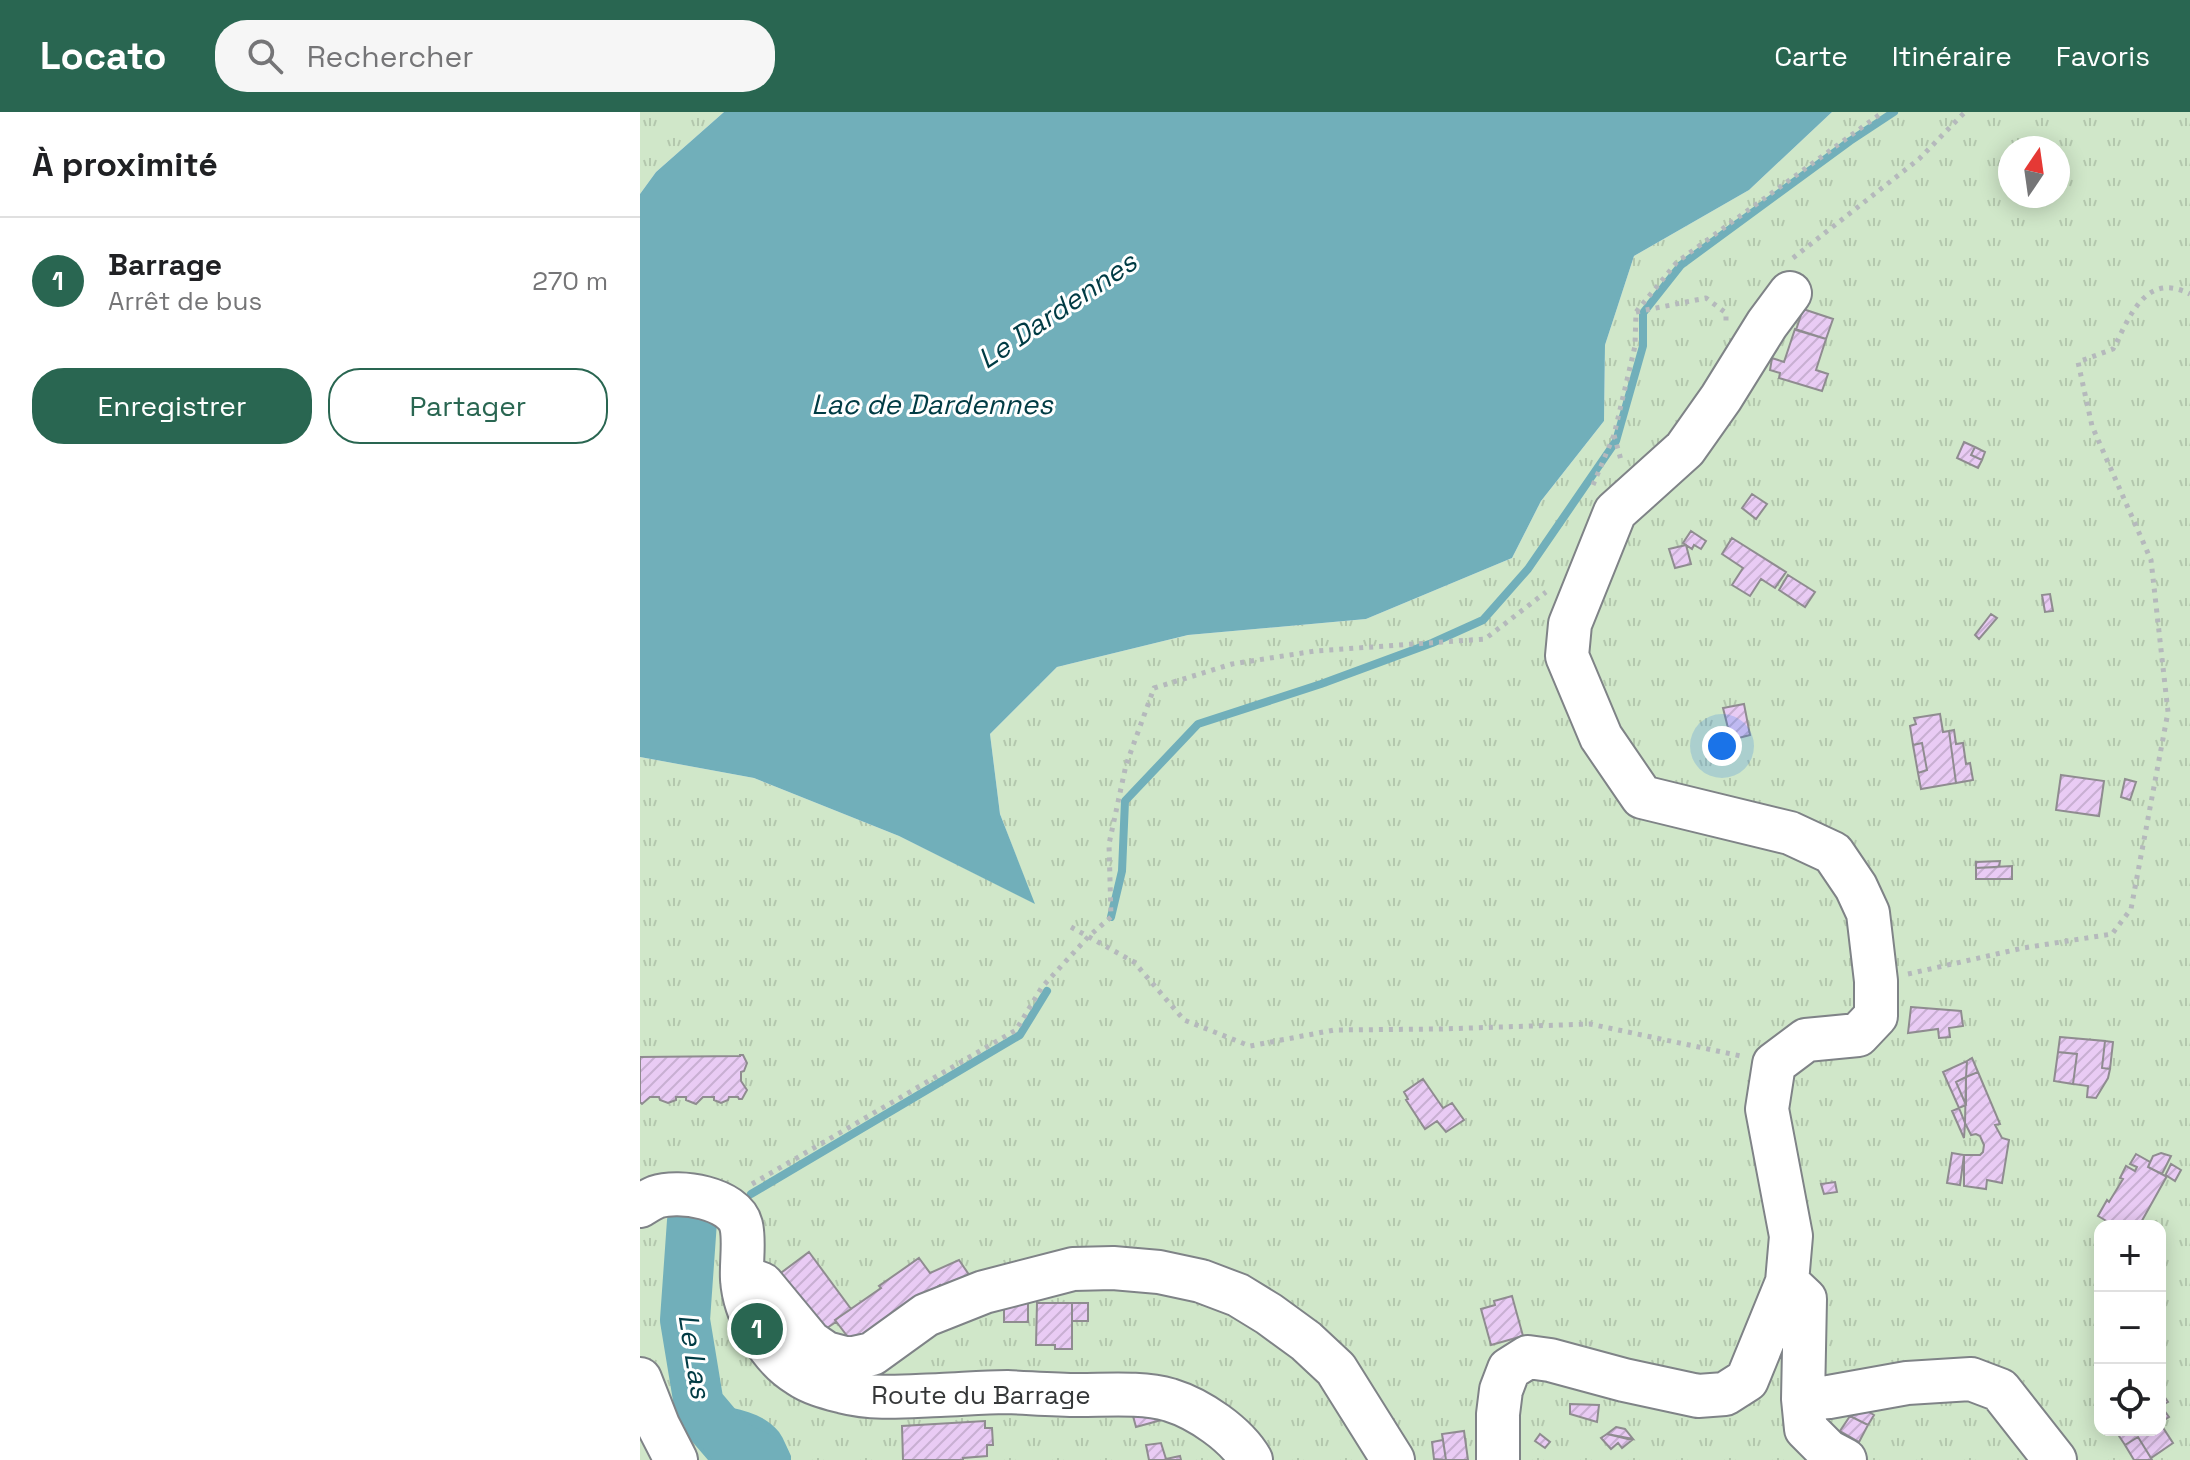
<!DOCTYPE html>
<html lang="fr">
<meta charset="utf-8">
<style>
body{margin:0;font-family:"Space Grotesk",sans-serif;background:#f6f6f6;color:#202124}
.controls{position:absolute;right:24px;bottom:24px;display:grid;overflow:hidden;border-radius:16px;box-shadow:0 4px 20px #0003}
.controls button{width:72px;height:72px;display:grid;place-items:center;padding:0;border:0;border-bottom:2px solid #e0e0e0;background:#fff;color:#202124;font:40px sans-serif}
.compass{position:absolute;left:1358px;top:24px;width:72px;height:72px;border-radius:50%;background:#fff;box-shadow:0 4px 20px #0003;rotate:13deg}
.you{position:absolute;left:1082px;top:634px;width:28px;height:28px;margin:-20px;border:6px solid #fff;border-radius:50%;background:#1a73e8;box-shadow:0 0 0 12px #1a73e833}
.badge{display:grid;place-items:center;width:52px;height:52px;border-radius:50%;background:#296651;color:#fff;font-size:26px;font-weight:700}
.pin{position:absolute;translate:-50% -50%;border:4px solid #fff;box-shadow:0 2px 8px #0006}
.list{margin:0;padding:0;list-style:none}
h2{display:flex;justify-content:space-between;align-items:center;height:104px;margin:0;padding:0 32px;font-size:34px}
h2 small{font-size:26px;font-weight:400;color:#757577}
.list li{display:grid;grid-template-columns:52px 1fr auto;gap:24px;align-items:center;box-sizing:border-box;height:128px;padding:0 32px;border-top:2px solid #e0e0e0}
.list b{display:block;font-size:30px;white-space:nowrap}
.list p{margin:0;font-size:26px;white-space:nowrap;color:#757577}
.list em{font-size:26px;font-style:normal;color:#757577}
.actions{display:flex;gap:16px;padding:24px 32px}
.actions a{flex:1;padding:18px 0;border:2px solid #296651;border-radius:32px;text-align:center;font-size:28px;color:#296651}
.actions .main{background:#296651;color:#fff}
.icon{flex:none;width:44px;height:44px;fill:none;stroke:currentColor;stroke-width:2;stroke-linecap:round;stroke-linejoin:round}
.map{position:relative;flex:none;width:1550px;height:1348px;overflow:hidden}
header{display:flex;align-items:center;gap:48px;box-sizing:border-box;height:112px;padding:0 40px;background:#296651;color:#fff}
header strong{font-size:38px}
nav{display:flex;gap:44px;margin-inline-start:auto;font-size:28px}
.search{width:560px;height:72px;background:#f6f6f6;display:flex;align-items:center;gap:20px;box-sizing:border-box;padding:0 28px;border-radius:32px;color:#757577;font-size:30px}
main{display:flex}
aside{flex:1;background:#fff}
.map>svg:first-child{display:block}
.grass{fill:url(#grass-tufts);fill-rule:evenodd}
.water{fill:#71afba}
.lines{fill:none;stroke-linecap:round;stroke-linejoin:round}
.stream{stroke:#71afba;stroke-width:8}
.river{stroke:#71afba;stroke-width:50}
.building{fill:url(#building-hatch);stroke:#8f8c90;stroke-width:2}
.minor-casing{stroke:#7f8387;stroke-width:46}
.path{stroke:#b5b9bc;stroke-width:5;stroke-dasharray:4 6;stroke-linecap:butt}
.minor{stroke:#fff;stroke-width:42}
.labels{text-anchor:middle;stroke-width:6;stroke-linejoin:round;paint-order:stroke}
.street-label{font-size:26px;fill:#353738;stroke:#fff}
.water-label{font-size:28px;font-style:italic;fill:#003b44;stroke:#fff}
</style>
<header>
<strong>Locato</strong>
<div class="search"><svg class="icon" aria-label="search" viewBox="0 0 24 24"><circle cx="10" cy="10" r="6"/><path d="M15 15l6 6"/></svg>Rechercher</div>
<nav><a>Carte</a><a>Itinéraire</a><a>Favoris</a></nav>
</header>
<main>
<aside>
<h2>À proximité<small></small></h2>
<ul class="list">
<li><span class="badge">1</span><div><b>Barrage</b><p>Arrêt de bus</p></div><em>270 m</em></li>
</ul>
<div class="actions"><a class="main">Enregistrer</a><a>Partager</a></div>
</aside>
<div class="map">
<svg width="1550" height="1348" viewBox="0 0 1550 1348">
<defs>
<pattern id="grass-tufts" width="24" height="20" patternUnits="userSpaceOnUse" patternTransform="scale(2)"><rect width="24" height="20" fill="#d0e7c9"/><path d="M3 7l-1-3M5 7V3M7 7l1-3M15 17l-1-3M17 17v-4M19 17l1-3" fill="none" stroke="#b3c7ad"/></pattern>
<pattern id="building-hatch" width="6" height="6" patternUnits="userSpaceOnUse" patternTransform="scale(2)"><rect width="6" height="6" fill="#e9cbf4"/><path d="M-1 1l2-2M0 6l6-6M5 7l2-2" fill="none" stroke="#c8afd2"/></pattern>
</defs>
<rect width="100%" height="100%" fill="#f0f5f9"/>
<path class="grass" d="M0,0H84L16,60L0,82Z
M1192,0H1550V1348H0V645L114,666L259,724L394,791L360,702L350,622L417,555L548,523L726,507L872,446L901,389L964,309L965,233L994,144L1109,78ZM1370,36H1418V84H1370ZM1460,1114H1520V1318H1460Z"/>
<path class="water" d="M84,0H1192L1109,78L994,144L965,233L964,309L901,389L872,446L726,507L548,523L417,555L350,622L360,702L395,792L259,724L114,666L0,645V82L16,60Z
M59,1293C85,1293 122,1298 139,1320C144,1327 147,1336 151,1344V1348H68L44,1320L46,1303Z"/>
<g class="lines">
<path class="stream" d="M471,805L482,759L485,689L558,612L681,572L792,531L843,508L888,457L976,329L1003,234V201L1041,153L1210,29L1254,0
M111,1082L380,923L407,879"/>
<path class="river" d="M52,1109L45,1208L59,1293L92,1332L125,1348"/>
</g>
<path class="building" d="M1163,197L1193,207L1186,227L1156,218Z
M1155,217L1186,227L1176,258L1188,262L1182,279L1139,266L1140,261L1130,258L1132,246L1144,250Z
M1324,330L1335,335L1331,343L1342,348L1338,356L1317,346Z
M1335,335L1345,340L1342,348L1331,343Z
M1112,382L1127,392L1116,407L1102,396Z
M1051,419L1066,429L1061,437L1054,433L1052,437L1043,431Z
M1092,426L1146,460L1135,476L1121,467L1110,484L1092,473L1103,456L1082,442Z
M1046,433L1051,452L1035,456L1029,437Z
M1148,463L1175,480L1165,495L1139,478Z
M1410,482L1413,499L1405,500L1402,483Z
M1351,502L1357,506L1339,527L1335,523Z
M1104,592L1110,623L1091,628L1083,596Z
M1300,602L1303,620L1309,619L1316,671L1281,677L1278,661L1287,658L1282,631L1273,633L1270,614L1276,612L1274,606Z
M1314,618L1316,632L1323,631L1326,652L1330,651L1333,668L1316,671L1309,619Z
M1282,631L1287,658L1278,661L1273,633Z
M1421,663L1464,669L1459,704L1416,698Z
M1485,667L1496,670L1490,688L1481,685Z
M1360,749L1359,755L1336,756V750Z
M1372,754V767H1336V756Z
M1271,895L1321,899L1323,914L1309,916L1310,925L1299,926L1298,917L1268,921Z
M1420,925L1465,929L1462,956L1470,957L1468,966L1456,986L1447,985L1448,974L1433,972L1437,942L1418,940Z
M1465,929L1473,930L1470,957L1462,956Z
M1418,940L1437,942L1433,972L1414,969Z
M100,943H103L107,951L104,959L101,960V969L107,978L102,987H99L98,985H89L88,988L81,991L74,988V985H63L56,992L46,988V985H36V988L28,991L20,988L19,985H10L2,992L0,990V945L100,944Z
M1332,946L1338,960L1326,965L1327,949Z
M1327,949L1326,965L1316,970L1326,993L1319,996L1303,960Z
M1338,960L1360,1012L1355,1013L1362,1026L1369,1028L1362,1071L1347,1068L1346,1077L1324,1074V1043H1340L1343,1040L1344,1033L1340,1024L1336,1022L1331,1023L1325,1011L1326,965Z
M1326,965V993L1316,970Z
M783,967L803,996L812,991L824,1008L806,1020L797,1009L785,1017L766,988L768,987L764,980Z
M1319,996L1325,1011L1324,1026L1312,999Z
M1312,1041L1324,1043L1320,1073L1307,1071Z
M1521,1041L1531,1044L1522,1062L1508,1055L1513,1044Z
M1496,1042L1510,1050L1508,1055L1525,1064L1531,1052L1541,1058L1535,1069L1527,1064L1499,1114H1475L1458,1104L1467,1088L1469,1090L1483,1067L1480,1066L1486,1054L1495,1059L1497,1055L1490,1052Z
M1195,1070L1197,1080L1184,1082L1181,1072Z
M169,1140L211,1197L195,1208L196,1210L178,1222L130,1169Z
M279,1146L290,1161L319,1148L334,1170L305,1182L300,1173L214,1233L195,1208L241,1176L239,1174Z
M872,1184L883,1224L851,1233L841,1197L855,1193L854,1189Z
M388,1189V1210H364V1191Z
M397,1191H432V1237H415V1233H396Z
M432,1191H448V1209H432Z
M1520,1278L1528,1290L1521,1294L1529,1305L1520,1311L1533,1331L1511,1346L1498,1325L1485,1333L1475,1318H1520Z
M930,1292L959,1293L957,1310L930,1302Z
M1217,1293L1234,1303L1228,1313L1210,1304Z
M498,1303L525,1307L496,1315L493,1304Z
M1210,1304L1228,1313L1219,1330L1200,1319Z
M345,1309V1316H352L353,1333H347V1344L323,1346V1348H263L262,1314Z
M976,1315L985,1317L993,1327L967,1322Z
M824,1319L828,1348H806L802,1322Z
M900,1322L910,1330L905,1336L895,1329Z
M967,1322L992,1328L982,1336L978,1331L971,1337L961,1326Z
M1498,1325L1511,1346L1512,1348H1494L1485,1333Z
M803,1328L806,1348L794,1347L792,1330Z
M521,1331L526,1347L540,1344L541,1348H509L506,1333Z"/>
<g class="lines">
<defs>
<path id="minor" d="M0,1094C5,1091 11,1087 16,1085C39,1077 94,1086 101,1113C105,1128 101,1151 102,1167C104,1201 129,1245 159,1263C172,1272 189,1276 204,1280C235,1288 269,1284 300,1283C323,1282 345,1280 367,1280C391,1281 415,1283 439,1283C468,1283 502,1280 530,1288C559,1297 596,1322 611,1348
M102,1168L114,1169L122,1172L170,1230L186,1241L209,1247L232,1242L286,1203L344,1180L433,1157L473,1156L519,1160L561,1169L598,1183L629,1202L666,1229L696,1257L753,1348
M1147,1170L1165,1187L1163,1287L1189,1285L1267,1271L1331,1267L1360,1278L1415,1348
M0,1267L18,1313L36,1348
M1163,1287L1166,1317L1188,1339L1205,1348
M858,1348V1302L861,1278L869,1257L888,1245L910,1248L984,1268L1058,1284L1085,1282L1107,1268L1147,1170L1151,1124L1127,997L1134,952L1166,928L1218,923L1236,904V869L1228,801L1216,775L1193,741L1150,721L1002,685L961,625L927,544L930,512L975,400L1045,337L1081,286L1127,212L1150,181"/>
</defs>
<use href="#minor" class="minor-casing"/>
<path class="path" d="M1153,146L1279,47L1325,0
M996,200L1066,186L1086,201V213
M974,323L981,348
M953,373L974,323L995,234L996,200L1037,150L1243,0
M431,815L494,850L544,908L610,934L694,918L801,917L950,912L1101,944
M1268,862L1383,836L1472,822L1491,797L1528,600L1511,448L1452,314L1438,250L1473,237C1490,205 1505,159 1550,182
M112,1072L376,918L402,875L449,824L471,805L469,732L486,653L514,576L592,552L675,539L845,527L906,480"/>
<use href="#minor" class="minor"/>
</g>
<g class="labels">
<g class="street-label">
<text x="341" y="1292">Route du Barrage</text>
</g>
<g class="water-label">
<text transform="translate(417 198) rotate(-34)" y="10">Le Dardennes</text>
<text x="292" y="302">Lac de Dardennes</text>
<text transform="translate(55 1244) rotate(81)" y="10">Le Las</text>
</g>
</g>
</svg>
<div class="controls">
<button>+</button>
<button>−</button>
<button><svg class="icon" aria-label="locate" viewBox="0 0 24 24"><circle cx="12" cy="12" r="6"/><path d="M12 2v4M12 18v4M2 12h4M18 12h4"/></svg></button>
</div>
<svg class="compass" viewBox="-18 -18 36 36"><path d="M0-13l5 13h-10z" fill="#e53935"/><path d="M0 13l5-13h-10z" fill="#757577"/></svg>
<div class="you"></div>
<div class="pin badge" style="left:117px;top:1217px">1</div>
</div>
</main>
